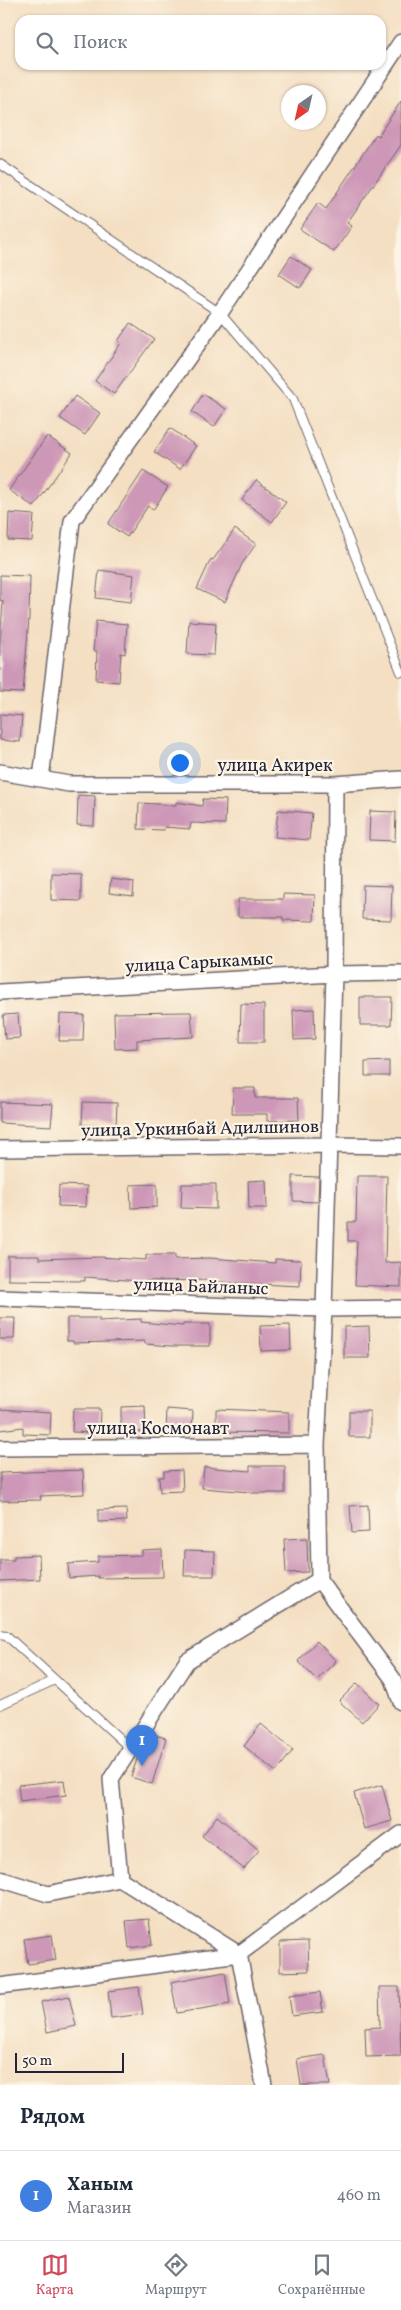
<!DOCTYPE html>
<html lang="ru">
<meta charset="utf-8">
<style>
body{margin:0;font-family:Vollkorn,serif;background:#f2f2f3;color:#1f2937}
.compass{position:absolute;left:281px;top:85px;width:45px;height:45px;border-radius:50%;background:#fff;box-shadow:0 1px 4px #0004;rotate:214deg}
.scale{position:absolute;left:15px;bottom:12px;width:109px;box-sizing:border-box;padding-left:5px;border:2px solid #22223b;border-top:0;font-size:14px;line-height:18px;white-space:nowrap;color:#22223b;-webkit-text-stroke:4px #fcf5e5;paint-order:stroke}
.you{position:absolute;left:179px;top:762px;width:18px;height:18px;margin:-12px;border:4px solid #fff;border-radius:50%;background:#1a73e8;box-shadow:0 0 0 8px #1a73e833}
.badge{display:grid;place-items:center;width:32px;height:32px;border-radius:50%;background:#d1495b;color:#fff;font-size:16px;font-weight:700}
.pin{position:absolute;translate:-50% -41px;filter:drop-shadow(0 1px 2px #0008)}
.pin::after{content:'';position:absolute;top:26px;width:18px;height:15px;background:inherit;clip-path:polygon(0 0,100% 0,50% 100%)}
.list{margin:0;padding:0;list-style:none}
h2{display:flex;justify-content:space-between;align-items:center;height:65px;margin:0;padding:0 20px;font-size:21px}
h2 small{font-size:16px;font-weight:400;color:#747a83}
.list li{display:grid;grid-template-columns:32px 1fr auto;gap:15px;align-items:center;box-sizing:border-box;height:90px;padding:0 20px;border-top:1px solid #e0e1e3}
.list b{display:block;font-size:19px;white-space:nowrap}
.list p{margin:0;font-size:16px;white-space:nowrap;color:#747a83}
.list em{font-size:16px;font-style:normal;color:#747a83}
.icon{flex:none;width:28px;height:28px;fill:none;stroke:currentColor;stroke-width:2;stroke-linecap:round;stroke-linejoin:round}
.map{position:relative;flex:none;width:401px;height:2085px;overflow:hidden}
.search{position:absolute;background:#fff;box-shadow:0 1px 4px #0004;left:15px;right:15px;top:15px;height:55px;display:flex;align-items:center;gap:12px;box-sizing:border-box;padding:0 18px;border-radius:15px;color:#747a83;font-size:19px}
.sheet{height:155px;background:#fff}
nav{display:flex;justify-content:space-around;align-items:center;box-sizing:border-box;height:70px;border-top:1px solid #e0e1e3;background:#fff;font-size:14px;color:#747a83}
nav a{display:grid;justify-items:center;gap:2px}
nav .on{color:#d1495b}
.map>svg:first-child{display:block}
.building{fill:#cd97b7}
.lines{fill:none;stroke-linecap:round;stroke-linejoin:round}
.lane-casing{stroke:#6c646a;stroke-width:10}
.street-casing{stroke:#6c646a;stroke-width:18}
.lane{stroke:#fff;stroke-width:8}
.street{stroke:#fff;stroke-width:15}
.labels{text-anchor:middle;stroke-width:4.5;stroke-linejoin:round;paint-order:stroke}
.street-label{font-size:18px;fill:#22223b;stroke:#fcf5e5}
</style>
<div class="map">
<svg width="401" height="2085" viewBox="0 0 401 2085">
<rect width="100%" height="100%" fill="#fcf5e5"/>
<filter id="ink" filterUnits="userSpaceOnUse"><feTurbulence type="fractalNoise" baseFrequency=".02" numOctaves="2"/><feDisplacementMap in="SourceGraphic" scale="10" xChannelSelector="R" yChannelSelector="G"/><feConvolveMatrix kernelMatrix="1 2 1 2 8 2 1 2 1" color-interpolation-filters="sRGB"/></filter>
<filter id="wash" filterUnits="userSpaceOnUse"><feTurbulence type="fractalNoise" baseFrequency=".0096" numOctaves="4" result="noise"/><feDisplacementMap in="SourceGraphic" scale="20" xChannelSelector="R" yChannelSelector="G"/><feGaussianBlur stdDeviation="1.12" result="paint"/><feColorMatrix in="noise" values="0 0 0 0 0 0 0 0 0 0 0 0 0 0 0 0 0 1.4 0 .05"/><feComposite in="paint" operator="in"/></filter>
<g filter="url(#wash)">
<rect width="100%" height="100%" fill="#f4dfc2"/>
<g id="blocks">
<path class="building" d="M401,101V145L347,223L352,226L334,252L300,229L318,203L326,209L376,134L378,136Z
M291,256L312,270L300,288L279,274Z
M130,323L154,339L114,394L95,381L121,343L118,341Z
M203,394L226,409L214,427L192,412Z
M75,396L100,413L85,435L60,418Z
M170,428L196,446L180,469L154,452Z
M47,436L72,453L34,507L9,490Z
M143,471L168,487L153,510L148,506L127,537L108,524Z
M256,480L286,502L272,522L242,500Z
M9,513L34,515L32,541L8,540Z
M235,529L256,544L242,564L225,602L197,589L211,559L213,560Z
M99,570L134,575L131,602L96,598Z
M0,575L30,576L29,618L23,693L0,692V643L3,601L0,600Z
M96,621L127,624L125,654L121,653L119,682L96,680L97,651H93Z
M189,621L216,623L214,655L187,654Z
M0,714L22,716L20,742L0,740Z
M78,795L95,796L94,826L77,825Z
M203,799L226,800L225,824L191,823L190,829L165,827L164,830L138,829L139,803L176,805V802L202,806Z
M278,810L312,813L309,840L275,837Z
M370,811L396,812L395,841L369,840Z
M51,873L81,874V901L51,900Z
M111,879L134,882L133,896L109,893Z
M363,885L392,886L391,920L362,919Z
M283,894L315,895L314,921L283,920V917H238V899H283Z
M360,997H392L391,1025H360Z
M241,1004L264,1005V1042H240Z
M314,1009L315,1039L294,1040L293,1010Z
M191,1012L193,1037L137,1040V1048L115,1049L114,1013Z
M18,1014L20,1038L5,1039L3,1015Z
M60,1014L84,1015L83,1041H59Z
M389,1061V1076H365V1062Z
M233,1088H255V1098H298L299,1120L267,1121V1114H232Z
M0,1102L53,1104L51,1126L0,1123Z
M83,1102L117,1103L116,1126L82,1125Z
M293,1176L319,1177L318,1202L293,1201Z
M357,1176H387L385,1263L401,1262V1287L355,1285L357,1241H348V1222H356Z
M266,1180L267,1208H249L248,1181Z
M157,1184V1207L131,1208L130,1185Z
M182,1184H216V1209L181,1208Z
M59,1185L87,1186L86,1207L58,1206Z
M146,1255H175V1259L210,1258L275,1263V1259L301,1260L300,1286L217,1282V1280L140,1281L85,1277V1281L8,1280V1256H39V1259L99,1257L146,1260Z
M0,1318H15L14,1339H0Z
M67,1318H99V1321L141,1319V1322L183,1326V1324H210V1346H172L145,1344V1341L73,1343V1341H67Z
M290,1325L291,1350L261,1351L260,1326Z
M369,1326L370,1358H344V1327Z
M145,1406L146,1432H121V1407Z
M0,1409L51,1412L50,1435L23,1434V1427L0,1430Z
M73,1409H100L99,1433L72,1432Z
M167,1409L193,1411L192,1433L166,1432Z
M216,1409L289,1412V1433L216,1432Z
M349,1411H370V1437H349Z
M250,1466H285V1493H250V1492L202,1488L204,1467L250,1471Z
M83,1470L84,1494L40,1496L41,1500L0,1501V1473Z
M182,1470L183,1491L160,1492L159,1477H164V1471Z
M368,1505L369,1532L352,1533L350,1506Z
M126,1509L127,1521L98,1522V1510Z
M307,1538L308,1572L286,1573L284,1539Z
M162,1549L163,1577L98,1578V1576L69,1578L68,1564L98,1562V1556L142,1555V1550Z
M185,1550L215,1551L214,1576H184Z
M39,1555L40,1579L0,1581V1560H14V1556Z
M317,1641L336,1661L317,1680L298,1661Z
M357,1683L379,1704L362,1722L339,1701Z
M261,1724L293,1750L276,1772L244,1746Z
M151,1734L166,1738L152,1784L131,1777L139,1753Z
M64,1780L66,1795L20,1801L18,1785Z
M382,1785L392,1821L364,1829L354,1793Z
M217,1816L259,1850L244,1869L202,1836Z
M149,1919L152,1945L129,1948L126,1921Z
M52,1935L56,1960L28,1964L24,1939Z
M308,1941L309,1971L280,1972V1942Z
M225,1972L230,2004L177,2013L171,1982Z
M139,1987L143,2014L111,2018L108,1991Z
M379,1987H399L401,2056L366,2057L365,2028L380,2027Z
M320,1992L323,2012L292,2016L289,1996Z
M69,1996L76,2026L47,2032L41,2002Z
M325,2055L330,2085H301L297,2059Z"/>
</g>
</g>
<g filter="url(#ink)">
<use href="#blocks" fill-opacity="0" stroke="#6c646a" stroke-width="1"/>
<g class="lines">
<defs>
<path id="lane" d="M0,164L220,313L293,399L401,672
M0,1634L6,1635L131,1749
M0,1705L55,1680"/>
<path id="street" d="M0,772L69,784H335L401,779
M41,779L72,521L220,313L401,42
M335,784L334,974L324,1309L317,1445L319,1580L393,1679L401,1702
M0,992L334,974L401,973
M0,1149L329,1145L401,1146
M0,1298L324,1309L401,1308
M0,1448L317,1445
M0,1879L48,1894L120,1879L239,1954L264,2085
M120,1879L111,1779L187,1661L319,1580
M0,1986L239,1954L401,1834"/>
</defs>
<use href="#lane" class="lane-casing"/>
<use href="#street" class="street-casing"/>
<use href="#lane" class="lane"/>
<use href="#street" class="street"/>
</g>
</g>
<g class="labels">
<g class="street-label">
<text x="275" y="771">улица Акирек</text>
<text transform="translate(199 962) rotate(-3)" y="6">улица Сарыкамыс</text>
<text transform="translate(200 1128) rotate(-1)" y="6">улица Уркинбай Адилшинов</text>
<text transform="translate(201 1286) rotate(2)" y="6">улица Байланыс</text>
<text x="158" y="1434">улица Космонавт</text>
</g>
</g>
</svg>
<svg class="compass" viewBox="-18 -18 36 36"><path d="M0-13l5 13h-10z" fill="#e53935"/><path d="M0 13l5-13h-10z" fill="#747a83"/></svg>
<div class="scale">50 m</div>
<div class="you"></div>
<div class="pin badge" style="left:142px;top:1766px;background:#3f7fe0">1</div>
<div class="search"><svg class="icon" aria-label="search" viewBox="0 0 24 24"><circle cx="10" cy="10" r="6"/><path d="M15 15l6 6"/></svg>Поиск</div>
</div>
<section class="sheet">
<h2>Рядом<small></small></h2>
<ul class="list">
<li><span class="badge" style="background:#3f7fe0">1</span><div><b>Ханым</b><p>Магазин</p></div><em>460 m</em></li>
</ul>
</section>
<nav>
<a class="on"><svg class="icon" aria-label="map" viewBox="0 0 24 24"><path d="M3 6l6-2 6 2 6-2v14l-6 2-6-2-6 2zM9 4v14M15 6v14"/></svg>Карта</a>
<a><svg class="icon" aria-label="directions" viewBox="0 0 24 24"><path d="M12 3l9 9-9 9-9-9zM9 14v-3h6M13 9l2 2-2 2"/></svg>Маршрут</a>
<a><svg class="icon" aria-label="saved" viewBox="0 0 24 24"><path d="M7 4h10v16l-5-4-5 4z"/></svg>Сохранённые</a>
</nav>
